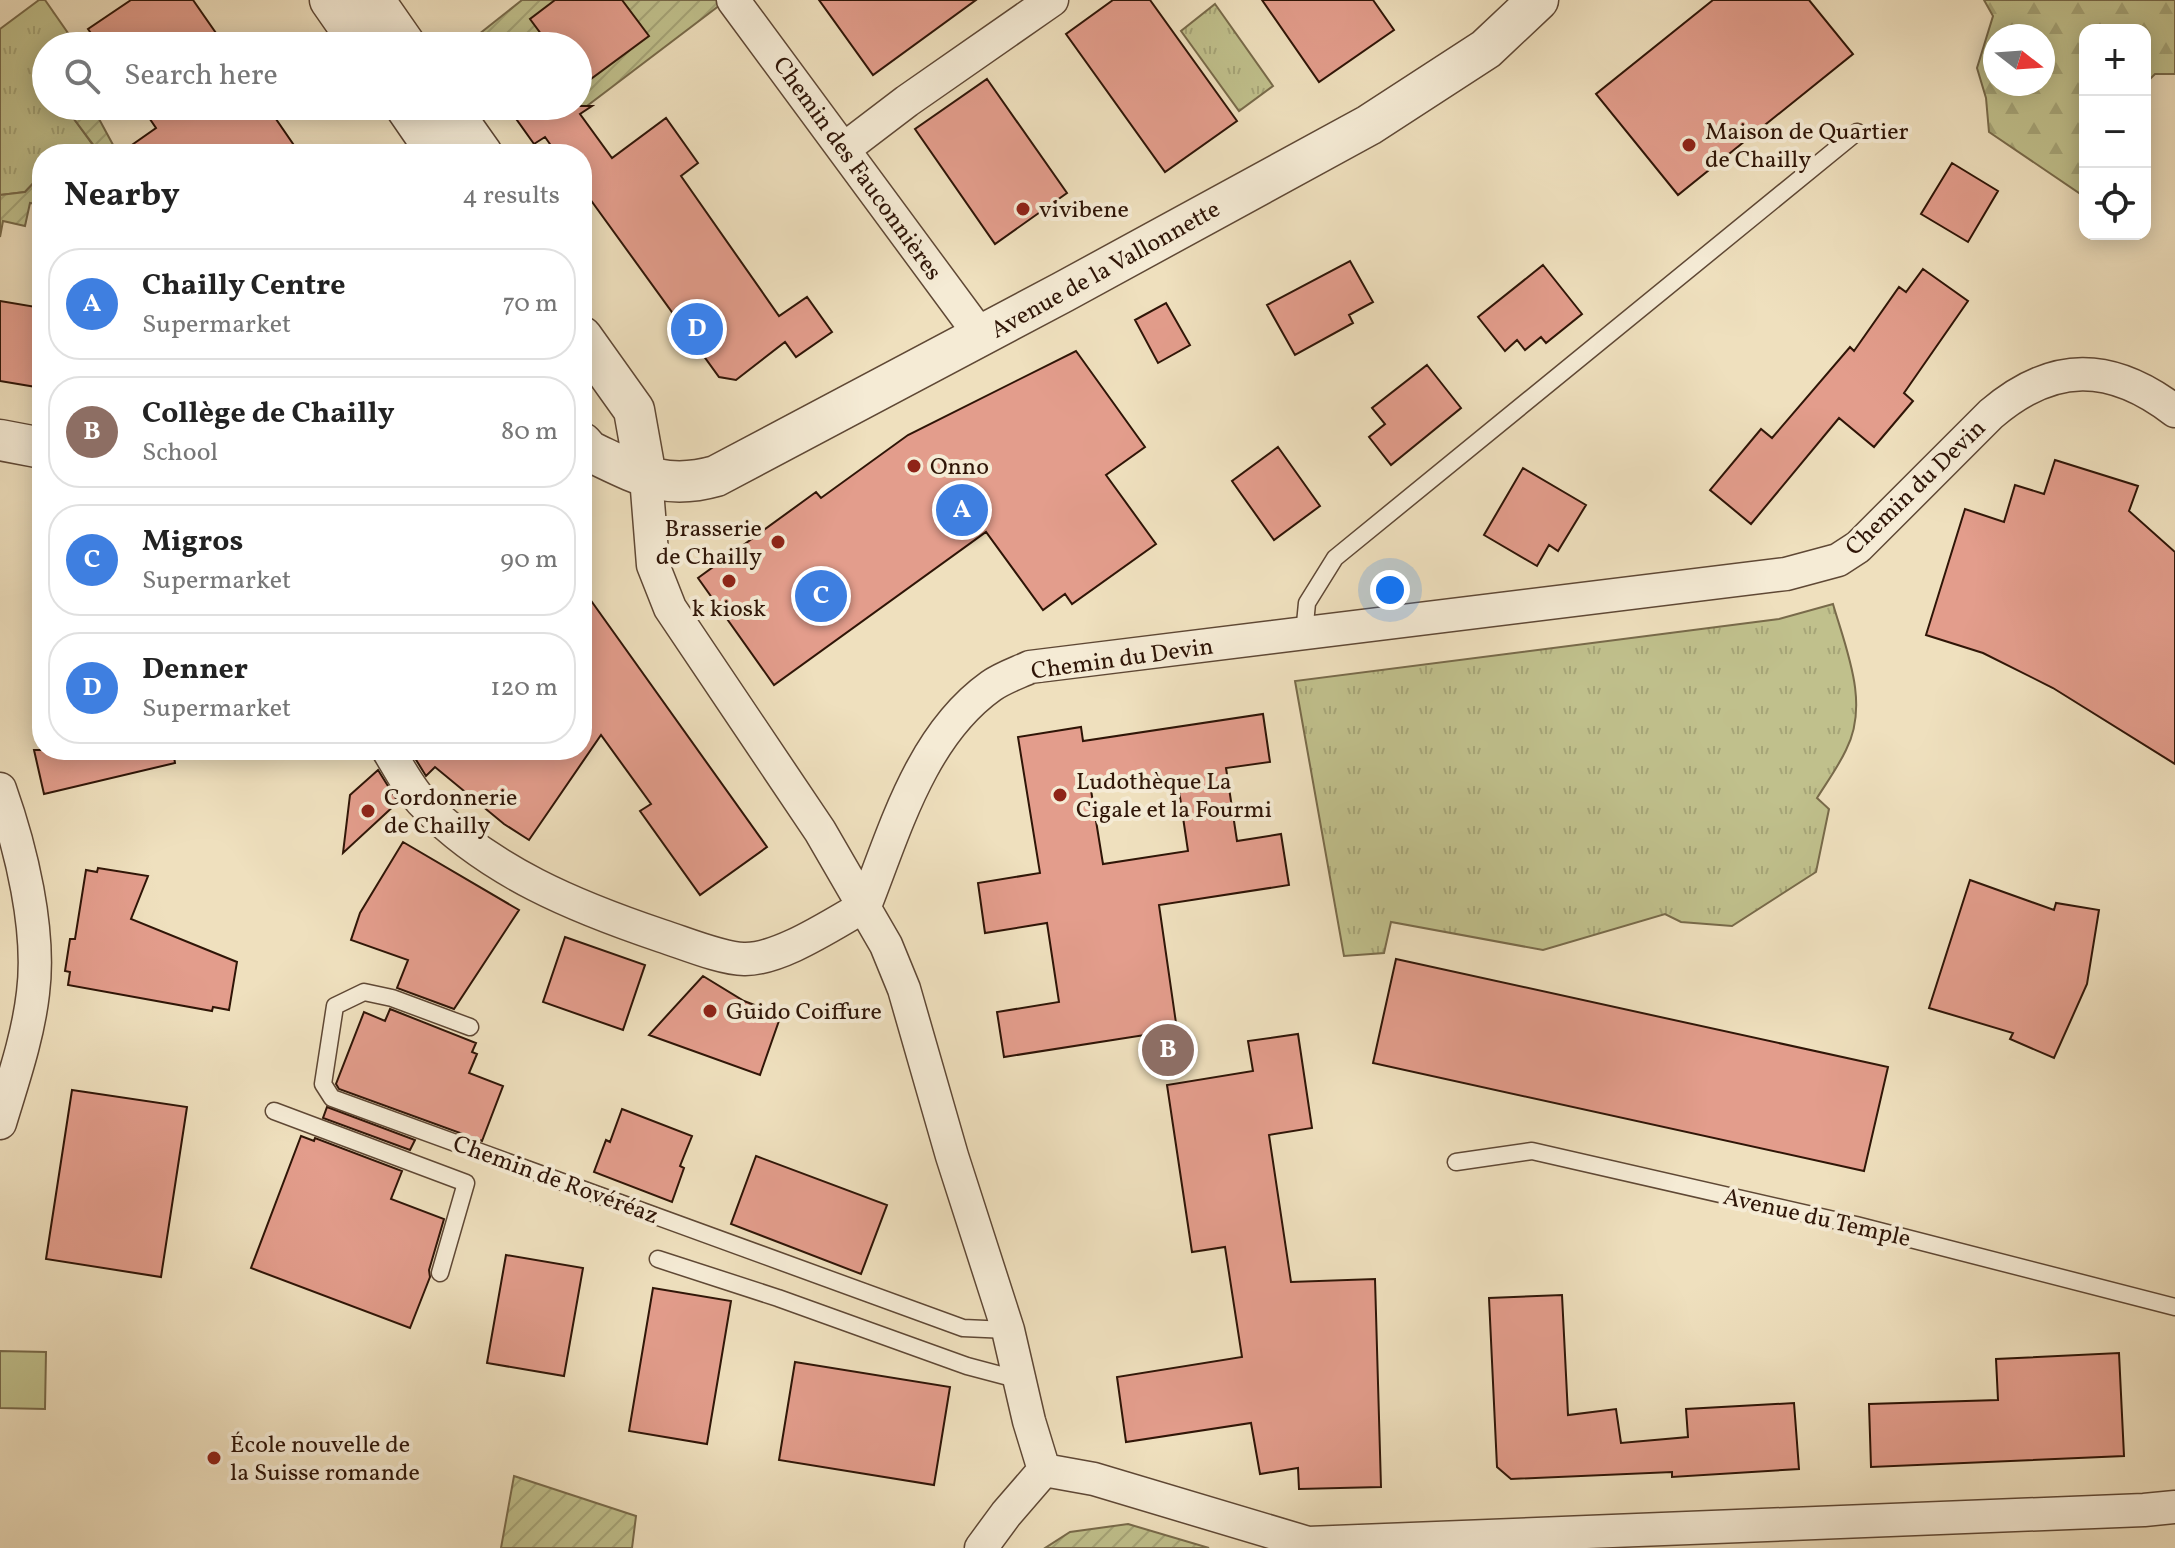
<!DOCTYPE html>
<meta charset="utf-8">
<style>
body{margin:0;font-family:Vollkorn,serif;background:#f2f2f2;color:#222}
.controls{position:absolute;right:24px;top:24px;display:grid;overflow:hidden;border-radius:16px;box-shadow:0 4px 20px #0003}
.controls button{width:72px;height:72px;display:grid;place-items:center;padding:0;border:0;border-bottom:2px solid #e0e0e0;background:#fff;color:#222;font:40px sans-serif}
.compass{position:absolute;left:1983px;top:24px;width:72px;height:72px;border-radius:50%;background:#fff;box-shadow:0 4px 20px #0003;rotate:107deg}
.you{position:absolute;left:1390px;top:590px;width:28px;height:28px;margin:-20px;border:6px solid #fff;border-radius:50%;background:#1a73e8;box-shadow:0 0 0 12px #1a73e833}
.badge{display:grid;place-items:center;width:52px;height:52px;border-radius:50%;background:#b45309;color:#fff;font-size:26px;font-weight:700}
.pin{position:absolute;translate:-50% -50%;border:4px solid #fff;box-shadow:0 2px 8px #0006}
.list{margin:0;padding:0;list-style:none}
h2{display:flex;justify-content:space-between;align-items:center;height:104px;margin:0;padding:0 32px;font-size:34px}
h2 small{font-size:26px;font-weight:400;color:#767676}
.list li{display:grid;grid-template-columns:52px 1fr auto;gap:24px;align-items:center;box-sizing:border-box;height:112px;margin:0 16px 16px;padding:0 16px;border:2px solid #e0e0e0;border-radius:32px}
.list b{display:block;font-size:30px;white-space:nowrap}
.list p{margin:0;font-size:26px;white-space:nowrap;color:#767676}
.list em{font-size:26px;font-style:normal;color:#767676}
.icon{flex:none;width:44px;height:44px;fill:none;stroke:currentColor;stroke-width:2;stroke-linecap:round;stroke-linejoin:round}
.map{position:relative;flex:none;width:2175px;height:1548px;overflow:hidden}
.search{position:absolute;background:#fff;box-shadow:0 4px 20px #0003;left:32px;top:32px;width:560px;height:88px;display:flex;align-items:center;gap:20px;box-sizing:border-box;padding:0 28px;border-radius:44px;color:#767676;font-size:30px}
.panel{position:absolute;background:#fff;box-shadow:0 4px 20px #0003;left:32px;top:144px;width:560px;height:616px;border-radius:32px}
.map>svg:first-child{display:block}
.grass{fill:url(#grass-tufts);stroke:#786a4a;stroke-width:2}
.forest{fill:url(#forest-firs);stroke:#786a4a;stroke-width:2;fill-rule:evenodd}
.garden{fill:url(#garden-furrows);stroke:#786a4a;stroke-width:2}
.pitch{fill:#c0c08c;stroke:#786a4a;stroke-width:2}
.building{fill:#e39d8c;stroke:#2f1507;stroke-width:2;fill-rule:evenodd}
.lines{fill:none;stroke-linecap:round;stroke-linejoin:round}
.service-casing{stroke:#5f4835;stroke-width:19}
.minor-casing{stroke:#5f4835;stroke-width:35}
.tertiary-casing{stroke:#5f4835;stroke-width:43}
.service{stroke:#f5ebd5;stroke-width:16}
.minor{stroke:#f5ebd5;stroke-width:32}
.tertiary{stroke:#f5ebd5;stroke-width:40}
.poi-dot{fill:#8f2418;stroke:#f5ebd5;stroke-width:3}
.labels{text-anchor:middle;stroke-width:8;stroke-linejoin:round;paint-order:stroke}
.poi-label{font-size:24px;fill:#2f1507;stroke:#f5ebd5;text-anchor:start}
.street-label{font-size:24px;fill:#2f1507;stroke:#f5ebd5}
</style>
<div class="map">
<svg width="2175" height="1548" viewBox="0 0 2175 1548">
<defs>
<pattern id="grass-tufts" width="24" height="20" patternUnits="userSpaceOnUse" patternTransform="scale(2)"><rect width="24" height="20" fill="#c0c08c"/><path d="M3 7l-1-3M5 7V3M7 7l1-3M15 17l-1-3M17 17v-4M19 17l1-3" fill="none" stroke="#a5a477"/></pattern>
<pattern id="forest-firs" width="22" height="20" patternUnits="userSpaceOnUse" patternTransform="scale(2)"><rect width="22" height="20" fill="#c0c08c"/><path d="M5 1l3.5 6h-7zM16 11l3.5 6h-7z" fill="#a5a477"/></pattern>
<pattern id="garden-furrows" width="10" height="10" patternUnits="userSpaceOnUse" patternTransform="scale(2)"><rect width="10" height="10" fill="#c0c08c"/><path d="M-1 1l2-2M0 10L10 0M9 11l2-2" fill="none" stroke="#a5a477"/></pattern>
</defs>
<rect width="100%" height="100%" fill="#efe0be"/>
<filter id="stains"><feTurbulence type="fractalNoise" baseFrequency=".0025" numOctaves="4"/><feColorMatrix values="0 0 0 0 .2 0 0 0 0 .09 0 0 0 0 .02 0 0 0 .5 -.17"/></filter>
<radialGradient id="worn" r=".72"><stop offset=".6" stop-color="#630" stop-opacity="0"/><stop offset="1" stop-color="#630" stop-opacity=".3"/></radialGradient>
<path class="grass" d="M39,0H45L77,46H46V106H75L74,119L95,148L87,154H42V174L25,192L0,195V29Z
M1215,4L1273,86L1239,111L1181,31Z
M1833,604C1846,649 1870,704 1846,750C1838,767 1827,782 1817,798L1829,809L1816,872L1732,926L1681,922L1665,914L1543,950L1391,922L1384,953L1344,956L1295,681L1779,619Z"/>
<path class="forest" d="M1984,0H2175V74H2155L2145,84V30H2085V197L1989,132L1986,98L1977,68L1993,16ZM1995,36H2043V84H1995Z"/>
<path class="garden" d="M522,0H717L720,5L579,112L578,46H464Z
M75,106H92L118,154H87L95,147L74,119Z
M42,174V205L30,203L25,226L3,221L0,237V195L25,192Z
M514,1476L636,1516L632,1548H501Z
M1128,1524L1209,1548H1045L1070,1532Z"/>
<path class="pitch" d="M0,1351L46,1352L45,1409L0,1408Z"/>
<path class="building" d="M131,0H193L225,46H100L88,29Z
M555,0H622L649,36L580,87L578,84V46H550L530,19Z
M819,0H976L873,75Z
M1113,0H1150L1237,121L1165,172L1066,34Z
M1262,0H1373L1394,30L1319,82Z
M1713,0H1809L1853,54L1678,195L1596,94Z
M987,79L1067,193L995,244L915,129Z
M141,106H267L300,154H119L156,128Z
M507,106H592L580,114L612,158L666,118L698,163L681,176L779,316L807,297L832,332L796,357L785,342L736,380L719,377L582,188V154H557L545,137L534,144Z
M1952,163L1998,191L1968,242L1921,214Z
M1350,261L1373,302L1349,315L1353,323L1295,355L1267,305Z
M1543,265L1582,314L1546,343L1541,337L1525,350L1517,340L1505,351L1478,317Z
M1923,269L1968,301L1904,393L1913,401L1874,447L1839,418L1751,524L1710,490L1761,429L1772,438L1850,347L1854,351L1899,287L1906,292Z
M0,301L42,308V388L0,381Z
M1166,303L1190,345L1158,363L1135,320Z
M1076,351L1145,447L1106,475L1156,544L1072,604L1065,594L1043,610L986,532L774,685L698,578L816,492L821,498L908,435Z
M1427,365L1461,408L1391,465L1369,437L1385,424L1372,408Z
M1278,447L1320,506L1274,540L1232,481Z
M2055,460L2138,486L2129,511L2175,552V764L2053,688L1983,653L1926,635L1965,509L2004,522L2015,485L2044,494Z
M1523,468L1586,505L1558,551L1549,545L1537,566L1484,535Z
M582,588L767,847L700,895L640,811L651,804L601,735L529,840L504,824L435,767L426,776L410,750H582Z
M1263,714L1270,762L1226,768L1237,841L1281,834L1289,885L1159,905L1177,1030L1004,1057L997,1012L1059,1002L1047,923L985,933L978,883L1040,873L1018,737L1081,727L1083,741ZM1177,777L1188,851L1103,864L1091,790Z
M34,750H173L175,763L44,794Z
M378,770L398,802L343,853L350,795Z
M403,842L519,910L454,1009L397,988L408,960L351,940L360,913Z
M98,868L148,876L131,919L237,962L229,1010L213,1007L212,1011L68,985L70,972L65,971L70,939H75L86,870L97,872Z
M1970,880L2054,910L2056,903L2099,910L2087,984L2054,1058L2010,1039L2013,1033L1929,1008Z
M565,937L645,965L623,1030L543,1002Z
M1396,959L1888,1067L1864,1171L1373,1063Z
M703,976L744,1001L781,1015L760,1075L649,1035Z
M390,1009L476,1043L472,1052L477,1054L469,1073L503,1086L482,1141L339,1089L336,1084L364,1012L385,1021Z
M1298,1034L1312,1128L1269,1135L1291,1282L1375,1279L1381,1487L1299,1489L1298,1468L1260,1474L1251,1423L1126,1442L1117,1377L1242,1357L1225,1247L1192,1252L1167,1085L1253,1071L1248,1041Z
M72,1090L187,1107L161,1277L46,1259Z
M327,1107L415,1140L410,1150L323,1118Z
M622,1109L692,1136L680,1166L684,1168L672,1202L594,1172L606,1140L610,1142Z
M301,1136L314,1141L315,1138L402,1171L391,1199L444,1219L429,1270L430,1277L410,1328L251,1268Z
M756,1156L887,1205L861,1274L731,1224Z
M506,1255L583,1268L564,1376L487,1363Z
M653,1288L731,1301L707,1444L629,1431Z
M1562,1295L1568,1415L1616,1409L1621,1443L1688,1437L1686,1409L1794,1403L1799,1469L1672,1477V1472L1511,1479L1497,1467L1489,1298Z
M2119,1353L2124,1456L1871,1467L1869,1404L1998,1400L1996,1359Z
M795,1362L950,1387L934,1485L779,1460Z"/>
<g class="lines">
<defs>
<path id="service" d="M1304,634L1307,603L1335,558L1857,132
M470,1027L392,998L364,992L335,1006L323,1084L332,1098L963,1328L1008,1330
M274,1111L466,1183L440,1273
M1456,1162L1532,1151L1856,1225L2175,1307
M658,1259L778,1298L967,1366L1020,1380"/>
<path id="minor" d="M733,0L981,336
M844,149L907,101L1052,0
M646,477L653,565L670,608L820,831L886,945L904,989L952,1156L1008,1330L1029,1421L1044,1470
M388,750C399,768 410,790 425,805C490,872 576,907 662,936C684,943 722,959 744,959C780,960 834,923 865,906C895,830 921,736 991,686C1002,678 1017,673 1030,667L1786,574L1838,560L1858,547L1991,414C2053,361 2111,362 2175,411
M0,789C21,848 41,930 33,993C28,1037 13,1080 0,1123
M1044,1470L1094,1479L1308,1543L2144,1510L2175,1507
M981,1548L1006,1514L1044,1470"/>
<path id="tertiary" d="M330,0L362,46
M374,0L406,46
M405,106L438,154
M448,106L482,154
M582,337L634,410L646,477
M0,440L42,448
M582,443L589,451C636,473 663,491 716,476L1063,292L1369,125L1486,49L1538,0"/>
</defs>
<use href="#service" class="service-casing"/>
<use href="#minor" class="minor-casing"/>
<use href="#tertiary" class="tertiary-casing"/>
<use href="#service" class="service"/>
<use href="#minor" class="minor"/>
<use href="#tertiary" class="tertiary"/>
</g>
<g class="poi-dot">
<circle cx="1689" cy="145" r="8"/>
<circle cx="1023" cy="209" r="8"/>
<circle cx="914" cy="466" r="8"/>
<circle cx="778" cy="542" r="8"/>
<circle cx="729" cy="581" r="8"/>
<circle cx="1060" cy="795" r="8"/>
<circle cx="368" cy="811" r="8"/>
<circle cx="710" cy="1011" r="8"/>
<circle cx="214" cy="1458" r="8"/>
</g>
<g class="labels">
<g class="poi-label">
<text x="1705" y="139">Maison de Quartier<tspan x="1705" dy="28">de Chailly</tspan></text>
<text x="1039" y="217">vivibene</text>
<text x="930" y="474">Onno</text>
<text x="762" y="536" text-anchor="end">Brasserie<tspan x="762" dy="28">de Chailly</tspan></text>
<text x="729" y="616" text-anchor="middle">k kiosk</text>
<text x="1076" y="789">Ludothèque La<tspan x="1076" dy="28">Cigale et la Fourmi</tspan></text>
<text x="384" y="805">Cordonnerie<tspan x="384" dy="28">de Chailly</tspan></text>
<text x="726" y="1019">Guido Coiffure</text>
<text x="230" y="1452">École nouvelle de<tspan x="230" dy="28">la Suisse romande</tspan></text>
</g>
<g class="street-label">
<text transform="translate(858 168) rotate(54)" y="8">Chemin des Fauconnières</text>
<text transform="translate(1105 269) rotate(-29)" y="8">Avenue de la Vallonnette</text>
<text transform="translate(1915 487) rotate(-44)" y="8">Chemin du Devin</text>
<text transform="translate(1122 658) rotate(-8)" y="8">Chemin du Devin</text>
<text transform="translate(556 1179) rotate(20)" y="8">Chemin de Rovéréaz</text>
<text transform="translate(1817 1217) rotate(13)" y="8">Avenue du Temple</text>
</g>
</g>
<rect width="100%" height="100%" filter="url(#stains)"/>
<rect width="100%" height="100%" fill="url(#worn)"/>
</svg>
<div class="controls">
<button>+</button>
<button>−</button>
<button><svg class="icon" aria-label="locate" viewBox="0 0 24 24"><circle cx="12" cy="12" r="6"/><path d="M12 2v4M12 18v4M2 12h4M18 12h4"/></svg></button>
</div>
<svg class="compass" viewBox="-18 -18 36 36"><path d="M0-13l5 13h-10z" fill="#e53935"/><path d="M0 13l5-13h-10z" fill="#767676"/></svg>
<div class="you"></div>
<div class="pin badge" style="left:962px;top:510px;background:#3f7fe0">A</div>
<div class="pin badge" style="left:1168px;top:1050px;background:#8d6e63">B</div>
<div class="pin badge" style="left:821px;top:596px;background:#3f7fe0">C</div>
<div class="pin badge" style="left:697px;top:329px;background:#3f7fe0">D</div>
<div class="search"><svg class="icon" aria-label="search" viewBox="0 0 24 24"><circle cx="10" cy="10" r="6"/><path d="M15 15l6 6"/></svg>Search here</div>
<section class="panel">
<h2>Nearby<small>4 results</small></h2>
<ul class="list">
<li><span class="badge" style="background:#3f7fe0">A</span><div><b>Chailly Centre</b><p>Supermarket</p></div><em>70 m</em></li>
<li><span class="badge" style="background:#8d6e63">B</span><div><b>Collège de Chailly</b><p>School</p></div><em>80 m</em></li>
<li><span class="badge" style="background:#3f7fe0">C</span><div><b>Migros</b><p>Supermarket</p></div><em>90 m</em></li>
<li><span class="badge" style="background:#3f7fe0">D</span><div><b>Denner</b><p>Supermarket</p></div><em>120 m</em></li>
</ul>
</section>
</div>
